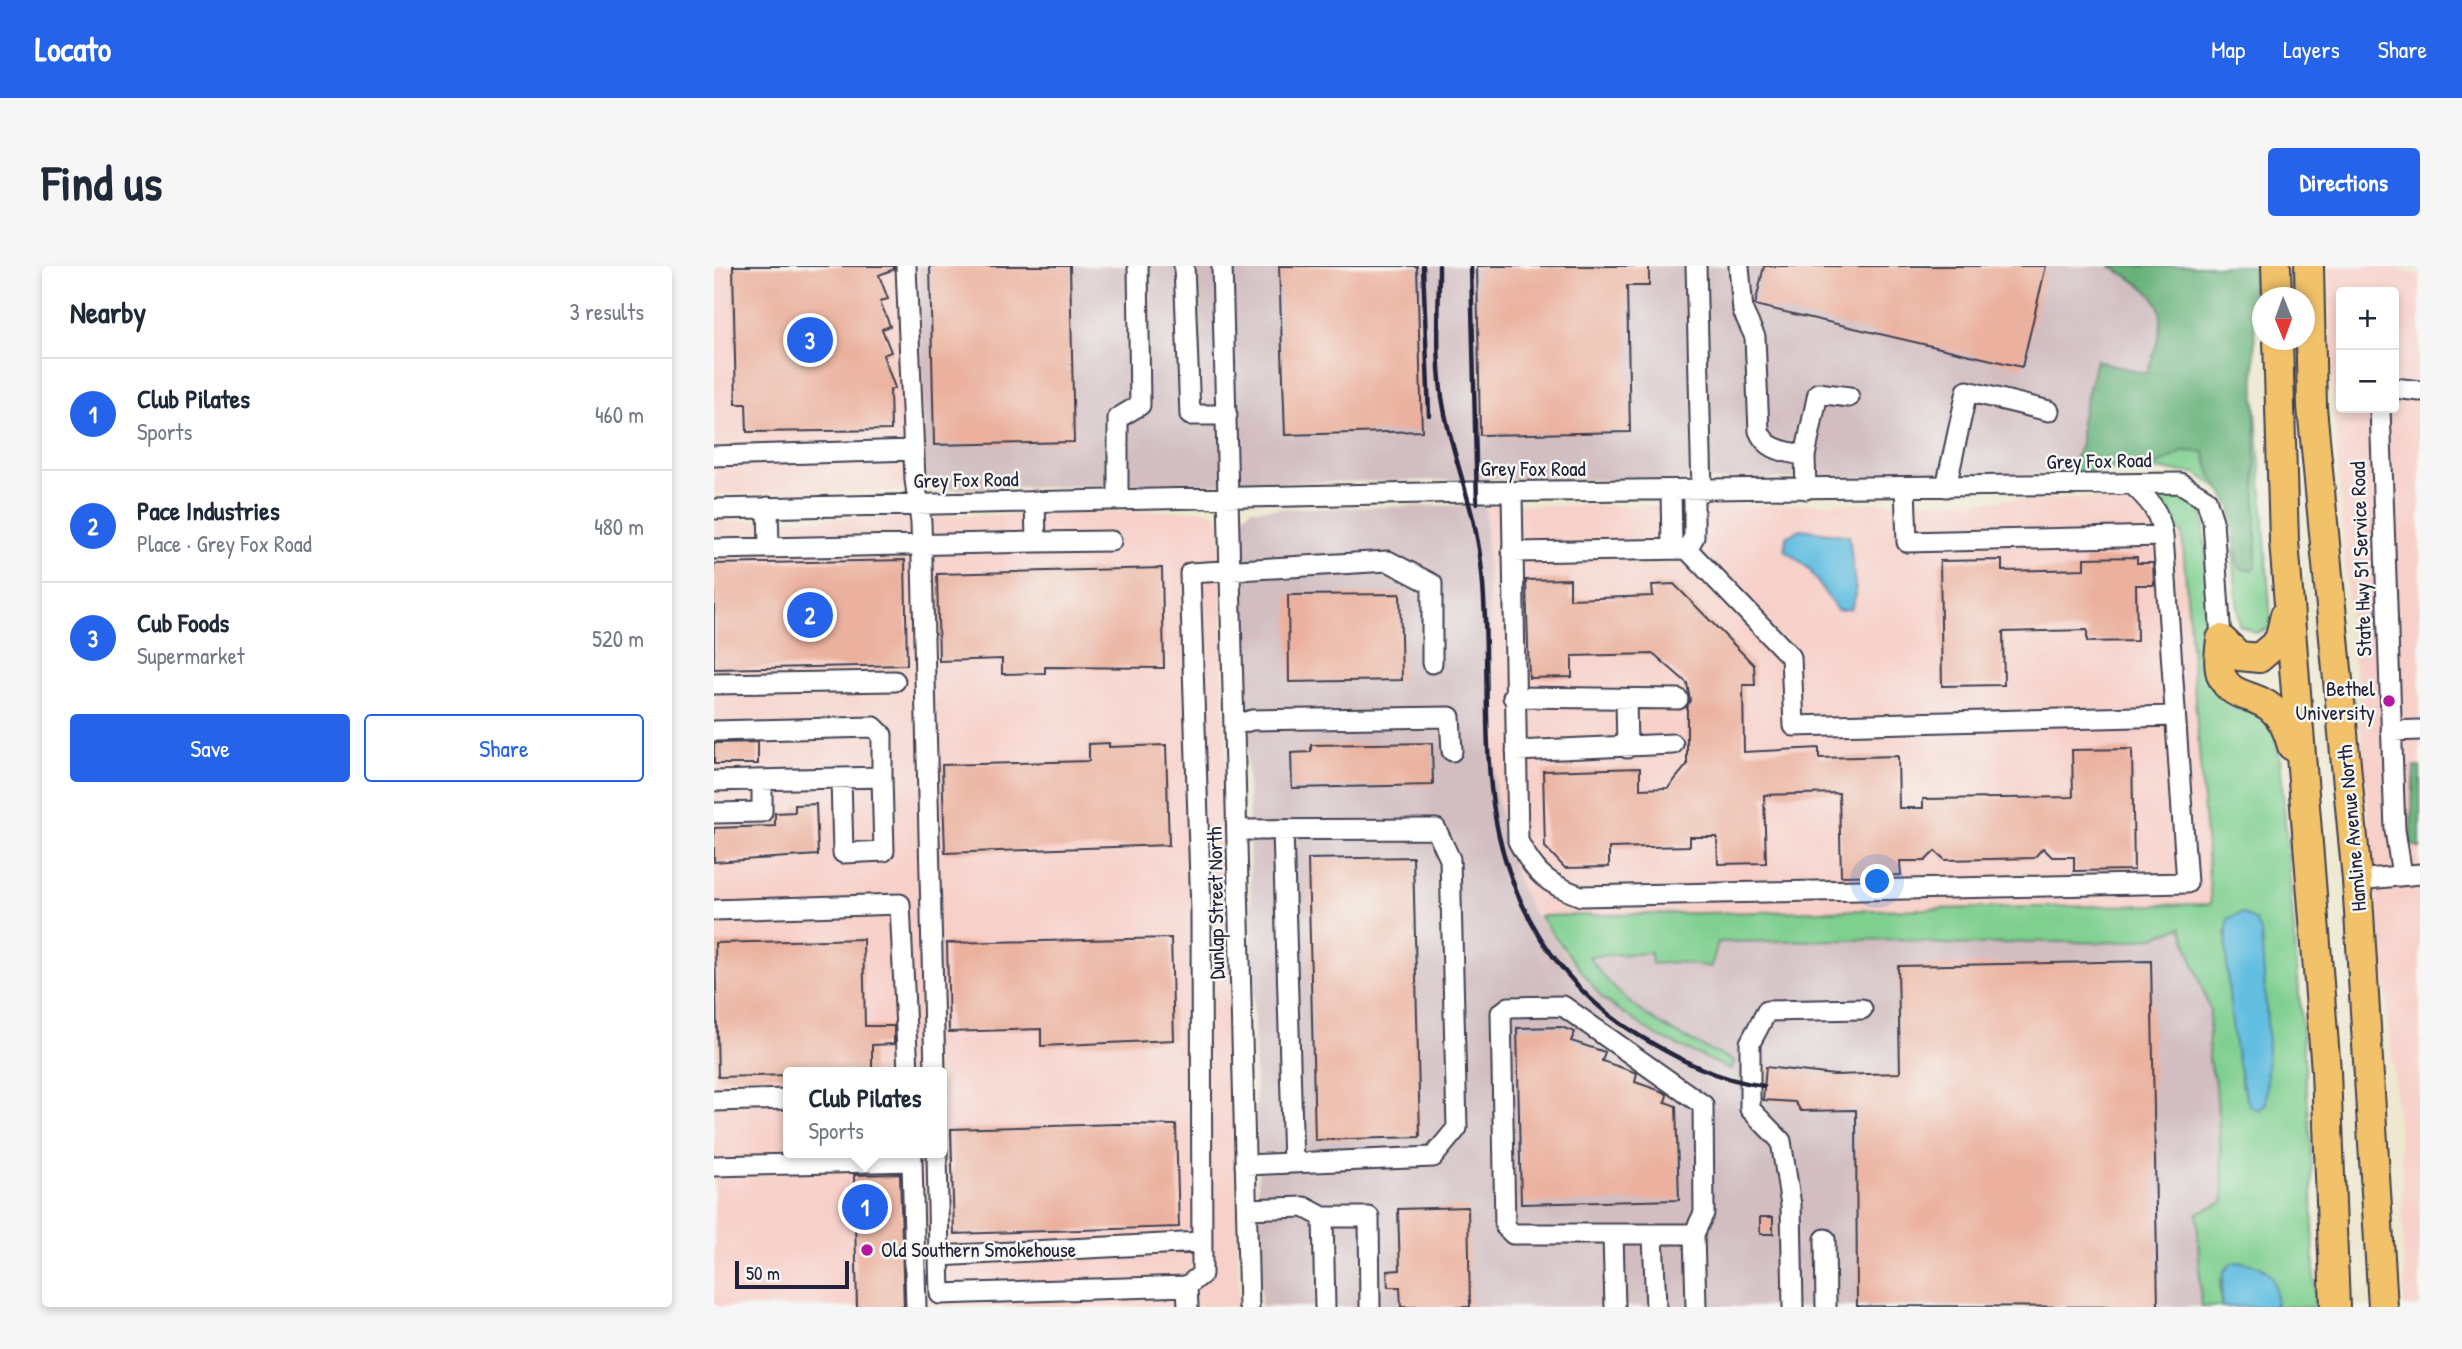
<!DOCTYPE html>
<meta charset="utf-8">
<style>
body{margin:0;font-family:"Patrick Hand",sans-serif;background:#f6f6f7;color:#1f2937}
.controls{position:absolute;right:21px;top:21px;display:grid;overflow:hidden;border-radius:7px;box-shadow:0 4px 10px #0003}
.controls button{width:63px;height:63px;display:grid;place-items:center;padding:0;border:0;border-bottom:2px solid #e0e1e3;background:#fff;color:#1f2937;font:35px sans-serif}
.compass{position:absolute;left:1538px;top:21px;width:63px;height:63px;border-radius:50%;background:#fff;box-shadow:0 4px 10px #0003;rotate:179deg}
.scale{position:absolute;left:21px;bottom:18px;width:114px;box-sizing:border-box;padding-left:7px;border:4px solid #22223b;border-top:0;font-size:19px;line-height:24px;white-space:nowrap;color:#22223b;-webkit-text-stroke:5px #f6f6f2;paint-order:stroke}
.you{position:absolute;left:1164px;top:616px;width:24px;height:24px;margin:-18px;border:5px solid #fff;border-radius:50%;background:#1a73e8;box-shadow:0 0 0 10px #1a73e833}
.badge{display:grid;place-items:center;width:46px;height:46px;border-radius:50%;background:#2563eb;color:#fff;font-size:23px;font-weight:700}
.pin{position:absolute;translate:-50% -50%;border:4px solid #fff;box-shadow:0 2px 7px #0006}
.popup{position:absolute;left:69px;top:801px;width:164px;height:91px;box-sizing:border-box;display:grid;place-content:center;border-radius:7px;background:#fff;filter:drop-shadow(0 2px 5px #0005);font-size:23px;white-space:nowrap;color:#747a83}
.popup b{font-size:26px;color:#1f2937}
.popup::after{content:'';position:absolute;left:50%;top:100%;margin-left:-14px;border:14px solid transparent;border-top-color:#fff}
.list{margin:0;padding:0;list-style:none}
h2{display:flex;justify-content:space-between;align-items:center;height:91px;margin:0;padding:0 28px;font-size:30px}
h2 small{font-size:23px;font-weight:400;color:#747a83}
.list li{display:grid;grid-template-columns:46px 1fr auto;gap:21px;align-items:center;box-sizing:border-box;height:112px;padding:0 28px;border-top:2px solid #e0e1e3}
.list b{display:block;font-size:26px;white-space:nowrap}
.list p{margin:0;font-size:23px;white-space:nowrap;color:#747a83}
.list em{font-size:23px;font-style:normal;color:#747a83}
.actions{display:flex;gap:14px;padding:21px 28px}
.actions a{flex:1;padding:16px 0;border:2px solid #2563eb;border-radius:7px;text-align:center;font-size:24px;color:#2563eb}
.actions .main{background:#2563eb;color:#fff}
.map{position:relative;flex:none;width:1706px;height:1041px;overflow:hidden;border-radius:7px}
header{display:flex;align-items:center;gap:42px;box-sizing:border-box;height:98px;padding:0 35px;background:#2563eb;color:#fff}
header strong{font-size:33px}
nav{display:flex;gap:38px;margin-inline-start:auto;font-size:24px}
.intro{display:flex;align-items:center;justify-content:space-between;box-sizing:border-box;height:168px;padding:0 42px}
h1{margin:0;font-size:49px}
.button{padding:18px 32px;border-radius:7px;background:#2563eb;color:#fff;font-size:24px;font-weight:700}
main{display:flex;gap:42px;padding:0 42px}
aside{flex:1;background:#fff;border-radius:7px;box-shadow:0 4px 10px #0003}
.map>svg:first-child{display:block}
.built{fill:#f7d0c9;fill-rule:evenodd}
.industrial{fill:#d2bec1}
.green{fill:#7fcf8f;stroke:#507865;stroke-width:2;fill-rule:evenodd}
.forest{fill:#67b27a;stroke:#446a5a;stroke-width:2}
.water{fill:#62bee0;stroke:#42708e;stroke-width:2}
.building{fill:#ebb19e}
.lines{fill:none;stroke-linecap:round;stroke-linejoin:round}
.minor-casing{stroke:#414051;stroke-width:23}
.highway-casing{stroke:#414051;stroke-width:32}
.minor{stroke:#fff;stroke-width:19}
.highway{stroke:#f2c26a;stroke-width:28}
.rail{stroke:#22223b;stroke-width:4.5}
.poi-dot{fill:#b5179e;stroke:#f6f6f2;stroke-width:2.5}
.labels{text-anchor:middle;stroke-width:5;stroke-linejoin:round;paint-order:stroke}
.street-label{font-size:21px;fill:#22223b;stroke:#f6f6f2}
.poi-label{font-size:21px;fill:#22223b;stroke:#f6f6f2;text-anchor:end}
</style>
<header>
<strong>Locato</strong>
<nav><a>Map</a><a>Layers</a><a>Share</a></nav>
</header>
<div class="intro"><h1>Find us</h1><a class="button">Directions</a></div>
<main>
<aside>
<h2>Nearby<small>3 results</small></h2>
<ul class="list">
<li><span class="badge">1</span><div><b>Club Pilates</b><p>Sports</p></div><em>460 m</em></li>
<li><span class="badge">2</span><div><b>Pace Industries</b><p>Place · Grey Fox Road</p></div><em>480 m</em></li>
<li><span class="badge">3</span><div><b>Cub Foods</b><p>Supermarket</p></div><em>520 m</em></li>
</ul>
<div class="actions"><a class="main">Save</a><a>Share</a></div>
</aside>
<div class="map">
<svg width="1706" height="1041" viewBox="0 0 1706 1041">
<rect width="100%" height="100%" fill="#f6f6f2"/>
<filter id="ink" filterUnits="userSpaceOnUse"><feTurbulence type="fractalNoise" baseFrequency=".0143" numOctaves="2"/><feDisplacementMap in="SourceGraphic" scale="14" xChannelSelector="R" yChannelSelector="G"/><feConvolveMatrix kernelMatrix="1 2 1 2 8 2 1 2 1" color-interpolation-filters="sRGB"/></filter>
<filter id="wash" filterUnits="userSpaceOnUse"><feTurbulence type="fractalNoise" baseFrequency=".00686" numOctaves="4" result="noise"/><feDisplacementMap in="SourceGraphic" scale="28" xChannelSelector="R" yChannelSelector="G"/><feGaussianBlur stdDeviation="1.57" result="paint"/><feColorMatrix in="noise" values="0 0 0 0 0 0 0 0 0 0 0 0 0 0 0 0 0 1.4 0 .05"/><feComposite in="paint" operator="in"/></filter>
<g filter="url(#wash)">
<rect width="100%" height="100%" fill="#eee8d0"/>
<path class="built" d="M0,0H205L211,205L220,221L228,223L0,229Z
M1616,0H1671L1706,9V1041H1690L1688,900L1629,280L1619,131ZM1627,26H1680V142H1627Z
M1443,231L1458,264L1468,265L1498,638L825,650L814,639L803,614L782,527L771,239L1000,240Z
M491,244L503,249L506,257L525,1041H0V255ZM74,806H228V887H74Z"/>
<path class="industrial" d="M205,0H1396L1435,25L1445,38L1449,53L1432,108L1382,94L1367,154L1368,177L1356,207L961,215L788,213L228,223L215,216L211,205Z
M771,239L782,527L789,561L803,614L814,639L873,715L889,733L917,754L1019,795L973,775L940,755L918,739L883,703L874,689L937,687L938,698L963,696L997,701L1004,676L1194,673L1217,678L1264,680L1312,676H1413L1431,675L1467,661L1496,745L1494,792L1502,820L1510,932L1509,936L1483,948L1487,1041H547L527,253L537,243Z"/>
<path class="green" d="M1541,131L1557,357L1556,362L1542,367L1525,359L1519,283L1527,302L1542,301Z
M1484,184L1490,186L1497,209L1509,225L1482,207L1436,203L1470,185Z
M1443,231L1475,233L1489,248L1498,409L1561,460L1566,491L1597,876L1601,1041H1561L1562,1030L1506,1015L1507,1041H1487L1483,947L1509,936L1510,932L1502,820L1494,792L1496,745L1467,661C1419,684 1364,674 1312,676C1272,678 1234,682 1194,673L1004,676L997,701L963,696L938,698L937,687L875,690C907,743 965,771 1020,795L1018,804L943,770L889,733L825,650L1497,638L1468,266L1458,264ZM1511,665L1551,739L1554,771L1552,837L1528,821Z"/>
<path class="forest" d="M1396,0H1540L1542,301L1538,304L1526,302L1523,295L1517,241L1497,209L1490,186L1470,185L1436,203L1356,207L1367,177V154L1382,94L1432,108C1456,46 1456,33 1396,0Z
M1700,501H1706V583L1696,578Z"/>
<path class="water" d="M1086,263L1135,270L1142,328L1137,343L1123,344L1094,302L1071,284L1072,271Z
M1528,647L1541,655L1547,666L1554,771L1552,837L1547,844L1537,841C1522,822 1506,675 1515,652Z
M1527,996C1555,999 1564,1013 1561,1041H1507L1509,1006L1518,997Z"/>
<g id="blocks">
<path class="building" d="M19,0H180V3L165,9L174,33L166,35L176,60L168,63L177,86L169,89L181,122L176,124L177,164L33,166L32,138H22Z
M216,0H356L360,176L220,179Z
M565,0H703L708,165L571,169Z
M763,0H935V20H913L916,166L766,169Z
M1050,0H1332L1308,101L1041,39Z
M1423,291V297H1439L1440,319H1422L1423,375L1373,376V364L1289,366L1290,419L1228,420L1226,295L1288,294V305L1370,303V292Z
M191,294L193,399L0,403V298Z
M448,302L450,402L331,401V407L288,408V393L225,395L223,308Z
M856,313V333L939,330L938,319L960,318L1040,399L1041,419H1029L1030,486L1105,482V492L1184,490L1185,542H1209V533L1359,531L1358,484L1418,483L1420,604L1360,605V591H1338L1329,582L1320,592L1231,594L1221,585L1211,595H1186L1187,609L1127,610L1125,527L1050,529L1052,597L1004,598L1003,571H976V580L895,582V601L851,602L831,581L829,505L926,502V523L954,522L973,499V441L976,434L973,417L940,388L858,390V411L815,412L812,314Z
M686,328L688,414L575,416L574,329Z
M44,476V498H0V477Z
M395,477V481L452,479L455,579L231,587L228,499L375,495V478Z
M718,477L719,519L578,522L577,487L597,486V479Z
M102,538L104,589L0,596V562L61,560V547L81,546V539Z
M699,591L706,871L601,874L594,593Z
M457,672L460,774L327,780V763L235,766L233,677Z
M149,673L151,760H180V778L158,779V806H74V809L4,811L1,677Z
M1437,695L1444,1041L1143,1040L1142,844L1087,845L1081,836L1049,834L1052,801L1120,809L1186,807L1184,700Z
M847,761L861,766L857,775L891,786L888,795L923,807L921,816L950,826L953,829L951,836L962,840L965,934L807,938L803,762Z
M404,858L462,859L465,961L240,968L237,863Z
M186,908L190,1041H143L140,909Z
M754,941L756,1041H687L686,1021H674L673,1005L686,1004L684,943Z
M1046,951H1059V968H1046Z"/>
</g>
</g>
<g filter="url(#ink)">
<use href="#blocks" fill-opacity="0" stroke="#414051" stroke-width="2"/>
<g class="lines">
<defs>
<path id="minor" d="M192,0L201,214L207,256L221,806
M470,0L476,149H513
M508,0L535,1041
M982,0L988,225
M1025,0L1029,45L1041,71L1045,165C1053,185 1072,185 1091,190L1092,223
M1680,122L1706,125
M1666,142L1681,564L1688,609
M0,190L200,184
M1091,190L1104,127L1135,131
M1418,218C1435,234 1446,245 1449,270
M1232,221L1253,125L1335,145
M957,225L958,281
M798,226L804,575C821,608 833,618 867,630L1473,617L1449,270L1193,276L1191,221
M404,233V152L426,139L424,0
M54,241L55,282
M0,243L753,226L1466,217L1492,233L1499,255L1507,373
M322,276L397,275
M0,283L322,276L321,235
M973,283L980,271V225
M798,286L973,283L1077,391L1080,460L1460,450
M0,418L181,415
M799,431L964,433
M912,433L913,482
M521,459L538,454L736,451L738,485
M0,465L160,461L168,469V511
M1677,465L1706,464
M802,485L959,478
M0,515L168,511L170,585L129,587L127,512
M0,547L48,546V514
M523,564L722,563L736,593L743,862L719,891L531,899
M569,564L579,897
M1643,614L1706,608
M0,644L186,638L194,806
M0,835L74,833
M223,887L225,990
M198,895L202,1041
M0,900L198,895V887
M533,943L590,941L609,951H655L656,1041
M609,951L611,1041
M980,968H799L791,960L787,747L795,741L849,740L989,839L990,947L980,968L982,1041
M899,969L901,1041
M939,969L942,1041
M1111,973L1112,1041
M473,1020L488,1008L487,646L476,307L674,295L718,318V397
M474,1041L473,1020L226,1028L225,990L487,976
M1079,1041L1077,939L1067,875L1036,843V777L1053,745L1148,743"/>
<path id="highway" d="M1562,0L1563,32
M1595,0L1598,141L1643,614L1669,1041
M1564,74L1570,275L1612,805L1621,1041
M1507,373C1506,384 1503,400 1508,411C1522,442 1562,417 1578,480
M1507,373L1525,390L1545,392L1565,375L1571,349"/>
</defs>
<use href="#minor" class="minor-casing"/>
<use href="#highway" class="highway-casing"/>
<use href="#minor" class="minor"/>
<use href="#highway" class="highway"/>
<path class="rail" d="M709,0L715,149
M725,0C725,47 721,97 730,143C740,195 761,244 767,297C783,436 749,562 836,686C860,720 888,747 924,769C964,793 1003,814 1050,820
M757,0L763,237"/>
</g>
</g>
<g class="poi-dot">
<circle cx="1675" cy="435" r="7"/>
<circle cx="153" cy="984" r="7"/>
</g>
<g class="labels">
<g class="street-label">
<text transform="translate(1385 195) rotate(-1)" y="7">Grey Fox Road</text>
<text x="819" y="210">Grey Fox Road</text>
<text transform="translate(252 214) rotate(-1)" y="7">Grey Fox Road</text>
<text transform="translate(1647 293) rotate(-92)" y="7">State Hwy 51 Service Road</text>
<text transform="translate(1638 562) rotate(-95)" y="7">Hamline Avenue North</text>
<text transform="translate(502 637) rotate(-91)" y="7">Dunlap Street North</text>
</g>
<g class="poi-label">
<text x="1661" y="430">Bethel<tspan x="1661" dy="24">University</tspan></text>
<text x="167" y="991" text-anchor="start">Old Southern Smokehouse</text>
</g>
</g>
</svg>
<div class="controls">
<button>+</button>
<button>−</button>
</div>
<svg class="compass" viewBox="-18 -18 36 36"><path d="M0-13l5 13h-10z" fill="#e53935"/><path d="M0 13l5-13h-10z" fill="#747a83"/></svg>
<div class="scale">50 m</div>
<div class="you"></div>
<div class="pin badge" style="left:151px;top:941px">1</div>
<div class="popup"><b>Club Pilates</b>Sports</div>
<div class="pin badge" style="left:96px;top:349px">2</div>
<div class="pin badge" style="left:96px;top:74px">3</div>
</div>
</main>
